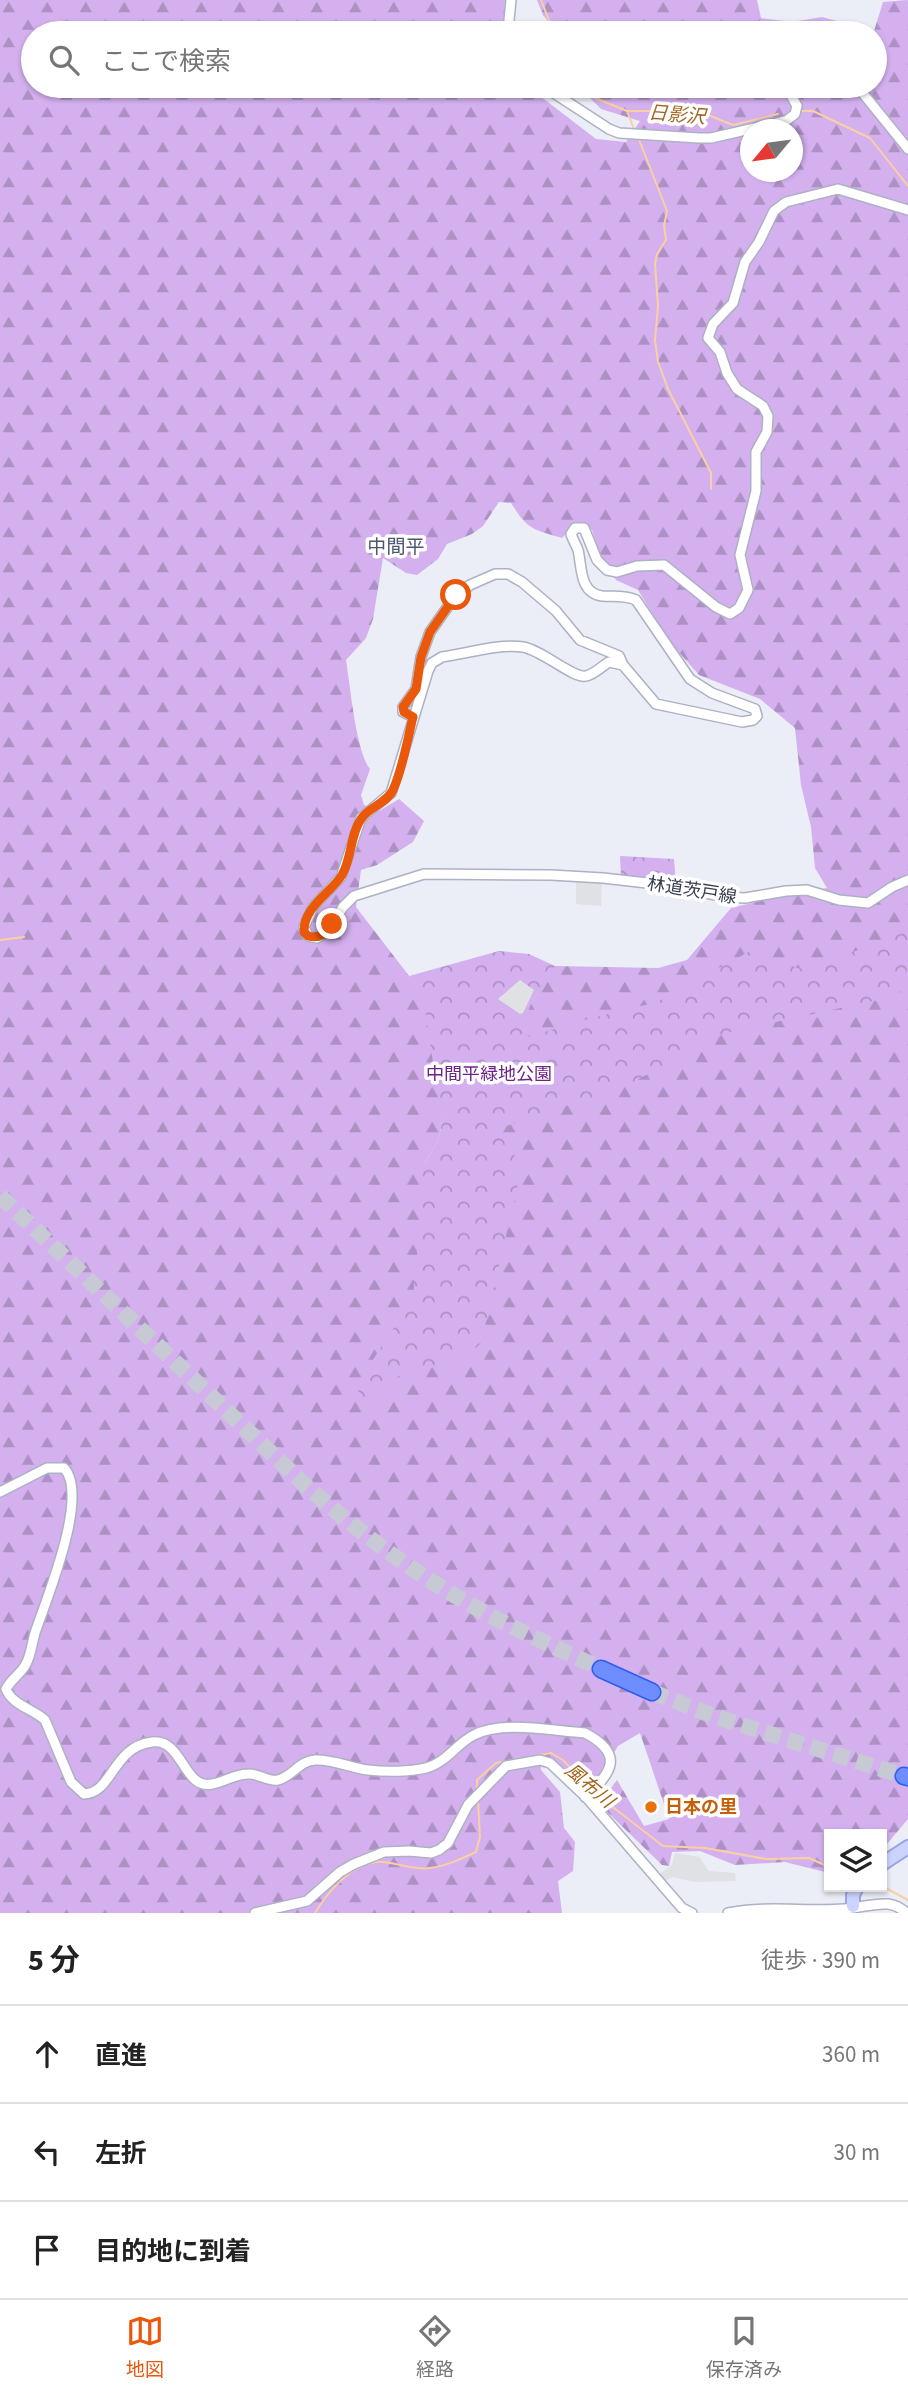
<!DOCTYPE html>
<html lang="ja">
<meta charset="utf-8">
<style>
body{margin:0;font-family:"Source Sans 3","Noto Sans JP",sans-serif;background:#f2f2f2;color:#222}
.controls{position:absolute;right:21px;bottom:21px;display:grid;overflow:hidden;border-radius:0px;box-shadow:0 2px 5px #0004}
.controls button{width:63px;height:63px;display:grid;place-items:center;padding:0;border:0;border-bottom:2px solid #e0e0e0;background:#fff;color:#222;font:35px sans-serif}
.compass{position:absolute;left:740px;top:119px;width:63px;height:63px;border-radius:50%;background:#fff;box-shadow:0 2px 5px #0004;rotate:241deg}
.stop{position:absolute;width:21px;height:21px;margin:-16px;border:5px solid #ea580c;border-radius:50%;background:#fff}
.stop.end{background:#ea580c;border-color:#fff;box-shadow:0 2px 7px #0008}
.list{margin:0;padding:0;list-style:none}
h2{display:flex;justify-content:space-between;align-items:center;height:91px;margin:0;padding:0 28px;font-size:30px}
h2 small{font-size:23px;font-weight:400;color:#767676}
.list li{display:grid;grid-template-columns:46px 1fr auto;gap:21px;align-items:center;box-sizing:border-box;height:98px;padding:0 28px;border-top:2px solid #e0e0e0}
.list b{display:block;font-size:26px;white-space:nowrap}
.list em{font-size:23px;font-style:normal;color:#767676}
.icon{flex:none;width:38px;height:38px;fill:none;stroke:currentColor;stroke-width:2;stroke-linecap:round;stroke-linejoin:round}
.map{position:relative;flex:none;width:908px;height:1913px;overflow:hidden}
.search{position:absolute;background:#fff;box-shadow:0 2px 5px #0004;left:21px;right:21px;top:21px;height:77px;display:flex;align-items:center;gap:18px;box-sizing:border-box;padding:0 24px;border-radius:38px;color:#767676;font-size:26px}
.sheet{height:385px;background:#fff}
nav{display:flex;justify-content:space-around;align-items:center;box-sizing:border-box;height:98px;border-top:2px solid #e0e0e0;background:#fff;font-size:19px;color:#767676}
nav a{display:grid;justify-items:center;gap:4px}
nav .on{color:#ea580c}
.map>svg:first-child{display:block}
.forest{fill:url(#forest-firs);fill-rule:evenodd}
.park{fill:url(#park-crowns)}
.parking{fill:#dfe1e5}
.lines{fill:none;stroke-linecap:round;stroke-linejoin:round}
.stream{stroke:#f9d0a2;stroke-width:2}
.highway-tunnel{stroke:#c7cad5;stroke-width:16;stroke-dasharray:16 8;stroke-linecap:butt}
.street-casing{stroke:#acb1c4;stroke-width:12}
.secondary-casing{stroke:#9ca6e5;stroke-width:16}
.highway-casing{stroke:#2c5df0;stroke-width:19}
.street{stroke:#fff;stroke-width:9}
.secondary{stroke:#cdd3ff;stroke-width:12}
.highway{stroke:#6e8dff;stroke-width:16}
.route{stroke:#ea580c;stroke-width:9}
.food-dot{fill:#e8710a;stroke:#fff;stroke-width:2.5}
.labels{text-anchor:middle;stroke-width:7;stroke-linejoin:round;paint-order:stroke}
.street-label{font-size:18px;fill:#373d4d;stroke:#fff}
.park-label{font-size:18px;fill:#6d2287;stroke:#fff}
.food-label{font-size:18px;font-weight:bold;fill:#c56008;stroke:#fff;text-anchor:start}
.water-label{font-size:19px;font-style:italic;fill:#a3661f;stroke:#fff}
.neighbourhood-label{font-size:19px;fill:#4d5771;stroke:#fff}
</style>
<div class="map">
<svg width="908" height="1913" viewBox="0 0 908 1913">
<defs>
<pattern id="forest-firs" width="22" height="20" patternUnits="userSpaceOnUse" patternTransform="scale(1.75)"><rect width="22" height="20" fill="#d4b0ef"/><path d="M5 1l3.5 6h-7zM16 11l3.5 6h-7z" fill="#ad90c4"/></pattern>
<pattern id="park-crowns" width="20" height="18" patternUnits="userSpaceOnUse" patternTransform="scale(1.75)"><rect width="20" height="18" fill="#d4b0ef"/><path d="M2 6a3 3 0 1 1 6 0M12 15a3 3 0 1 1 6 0" fill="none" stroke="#ad90c4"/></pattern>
</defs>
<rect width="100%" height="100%" fill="#ebedf7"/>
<path class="forest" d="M0,0H505L503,33H33V86H527L596,139L626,142L640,121L601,109L578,86H875V33H558L543,15L537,0H757L761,18L792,22L822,17L874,31L883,2L908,0V1819L882,1850V1834H829V1873L785,1862L735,1865L700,1851L672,1852L669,1866L662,1865L599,1804L617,1780L644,1826L669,1819L640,1733L618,1746L587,1798L542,1753L541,1770L560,1792L564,1828L575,1842L573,1871L558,1881L562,1913H0ZM750,130H792V172H750ZM499,502L511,503C528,530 532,529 562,538L572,527L583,524L592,530L599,552L616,580L638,590L669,641L699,675L760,699L795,728L801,785L811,827L815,868L827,888L780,896L731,908L687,960L658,968L555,966L529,1006L525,1017L528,1037L497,1129L424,1164L438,1141L442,1123L436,1001L423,994L356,907L361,870L377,865L413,842L424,821L399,799L379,811L364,805L361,795L370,769C356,752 350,684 346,660L366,638L373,619L383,558L406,573L417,575L438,559L447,544L472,534L483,526Z"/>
<path class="park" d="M620,856L674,859L676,884L621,876Z
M908,931V986L891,997L725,1033L603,1098L560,1107L498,1129L522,1167L481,1343C459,1365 437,1370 406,1368L367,1409L356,1386L413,1298L424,1164L438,1141L442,1123L423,995L409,976L499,951L529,954L555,966C542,994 520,1003 529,1037L576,1022L657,1002L752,950L800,969L827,962Z"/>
<path class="parking" d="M576,879L602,881L601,906L576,904Z
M520,980L534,990L523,1013L520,1014L498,999Z
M675,1853L699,1857L709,1871L735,1873L736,1881L695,1882L672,1877L664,1882L658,1875L672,1865Z"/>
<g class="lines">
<path class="stream" d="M541,0L554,33
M581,86L595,98L627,111H664L680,115L703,113L733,125L778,114
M627,111L634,129
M802,111H813L870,138L908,186
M638,137L667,211L664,226L666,240L657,254L655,264L658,306L655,340L658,362L668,389L711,473V489
M0,940L24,937
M477,1791V1780L496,1763L551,1753L563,1760L589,1788
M596,1794L663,1846L705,1848L766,1859L809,1858L829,1867
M882,1886L908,1900
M315,1913C327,1893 350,1865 376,1862C391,1860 411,1871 430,1868C446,1866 461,1859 476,1852L480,1837L478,1800"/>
<path class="highway-tunnel" d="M0,1196L306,1486C358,1531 412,1572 471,1605C513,1629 558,1648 601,1669
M652,1692L716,1717L904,1776"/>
<defs>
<path id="street" d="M511,0L509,20L511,33
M543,86L609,129L619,133L699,138H711L786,121L795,114L797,106L786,86
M857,86L908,149
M623,665L609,662C602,666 595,674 586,676C574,679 542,650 523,647C501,643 465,654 442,657L432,663L428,671L391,793L361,818L341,877L313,907L304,927L308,936L317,938L327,932L343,907L354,896L424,874L551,875L603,878L656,884L727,897L745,898L786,891L807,890L839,900L868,903L892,887L908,880
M413,717L403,712V707L416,689L421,657L430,632L456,595L470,585L495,574H508L522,582L556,611L580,640L619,656L623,665L656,704L742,722L753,720L757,716L755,709L712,693L690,679L636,600C624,595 614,597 602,596C579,593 582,566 578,550C576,545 573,540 571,534L575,528H584L597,560L607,570L617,572L637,566L664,565L716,607L730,614L739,608L748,590L740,555L756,491V452L767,432L768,416L763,406L737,389L727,373L720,352L708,338L713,324L733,303L745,262L759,242L774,211L786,202L838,189L908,210
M0,1492L47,1468H64C90,1495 46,1600 35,1633C32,1643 31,1655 26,1664C21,1674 11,1679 6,1689C12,1705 33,1709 45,1720L71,1782L84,1794C113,1793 112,1747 152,1742C183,1738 183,1790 212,1784C224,1782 235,1774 248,1774C258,1773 268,1782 278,1780C293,1776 299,1761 315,1760C333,1759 351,1768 368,1770C385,1772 409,1772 426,1768C446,1763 457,1743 474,1735C503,1720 552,1731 585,1733C625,1754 612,1773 585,1797
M255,1913L307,1901L340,1872L354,1864L384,1852L409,1851L431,1853L439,1850L448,1843L468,1805L506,1766L540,1760L550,1763L587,1798L682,1908L692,1913
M728,1913C767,1905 805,1912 844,1909C859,1908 872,1903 888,1904C896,1905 900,1908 907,1913"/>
<path id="secondary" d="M882,1864L908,1847
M853,1906V1895L857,1887"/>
<path id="highway" d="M601,1669L652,1692
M904,1776L908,1777"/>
</defs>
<use href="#street" class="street-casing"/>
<use href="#secondary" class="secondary-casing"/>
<use href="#highway" class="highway-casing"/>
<use href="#street" class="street"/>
<use href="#secondary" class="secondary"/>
<use href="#highway" class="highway"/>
</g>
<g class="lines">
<path class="route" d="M332,924C326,934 320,939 308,936L304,932C303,907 331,893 342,875C352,858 350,835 361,819C369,807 387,803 393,790C403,768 407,741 413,717L404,712L403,707L416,689L421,657L430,632L456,595"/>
</g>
<circle class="food-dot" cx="651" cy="1807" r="7"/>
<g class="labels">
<g class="street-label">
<text transform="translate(692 890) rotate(9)" y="6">林道茨戸線</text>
</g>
<g class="park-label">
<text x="489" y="1080">中間平緑地公園</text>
</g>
<g class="food-label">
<text x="665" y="1813">日本の里</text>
</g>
<g class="water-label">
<text transform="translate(677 114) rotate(5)" y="7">日影沢</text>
<text transform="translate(590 1785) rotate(40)" y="7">風布川</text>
</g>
<g class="neighbourhood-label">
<text x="396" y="553">中間平</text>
</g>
</g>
</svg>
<div class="controls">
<button><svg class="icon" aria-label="layers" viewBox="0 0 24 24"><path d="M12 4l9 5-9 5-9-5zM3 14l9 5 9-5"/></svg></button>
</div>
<svg class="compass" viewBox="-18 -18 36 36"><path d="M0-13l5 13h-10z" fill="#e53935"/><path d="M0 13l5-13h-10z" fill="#767676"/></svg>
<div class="stop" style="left:456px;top:595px"></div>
<div class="stop end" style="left:332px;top:924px"></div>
<div class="search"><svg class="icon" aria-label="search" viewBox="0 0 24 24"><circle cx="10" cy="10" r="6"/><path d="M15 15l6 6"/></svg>ここで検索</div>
</div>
<section class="sheet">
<h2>5 分<small>徒歩 · 390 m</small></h2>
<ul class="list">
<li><svg class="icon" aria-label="ahead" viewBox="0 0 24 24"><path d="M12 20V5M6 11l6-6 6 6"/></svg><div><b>直進</b></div><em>360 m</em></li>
<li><svg class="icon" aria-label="left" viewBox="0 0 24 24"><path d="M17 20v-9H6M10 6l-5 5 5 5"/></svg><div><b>左折</b></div><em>30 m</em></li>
<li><svg class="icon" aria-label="arrive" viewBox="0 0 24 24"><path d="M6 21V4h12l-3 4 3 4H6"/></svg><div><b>目的地に到着</b></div></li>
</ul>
</section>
<nav>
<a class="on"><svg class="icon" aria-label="map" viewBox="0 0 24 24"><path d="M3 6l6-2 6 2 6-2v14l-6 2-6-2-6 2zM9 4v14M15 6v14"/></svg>地図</a>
<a><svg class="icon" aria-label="directions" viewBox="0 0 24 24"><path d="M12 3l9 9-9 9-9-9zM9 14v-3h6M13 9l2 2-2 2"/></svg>経路</a>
<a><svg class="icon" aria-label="saved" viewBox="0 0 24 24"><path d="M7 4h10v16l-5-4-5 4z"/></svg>保存済み</a>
</nav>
